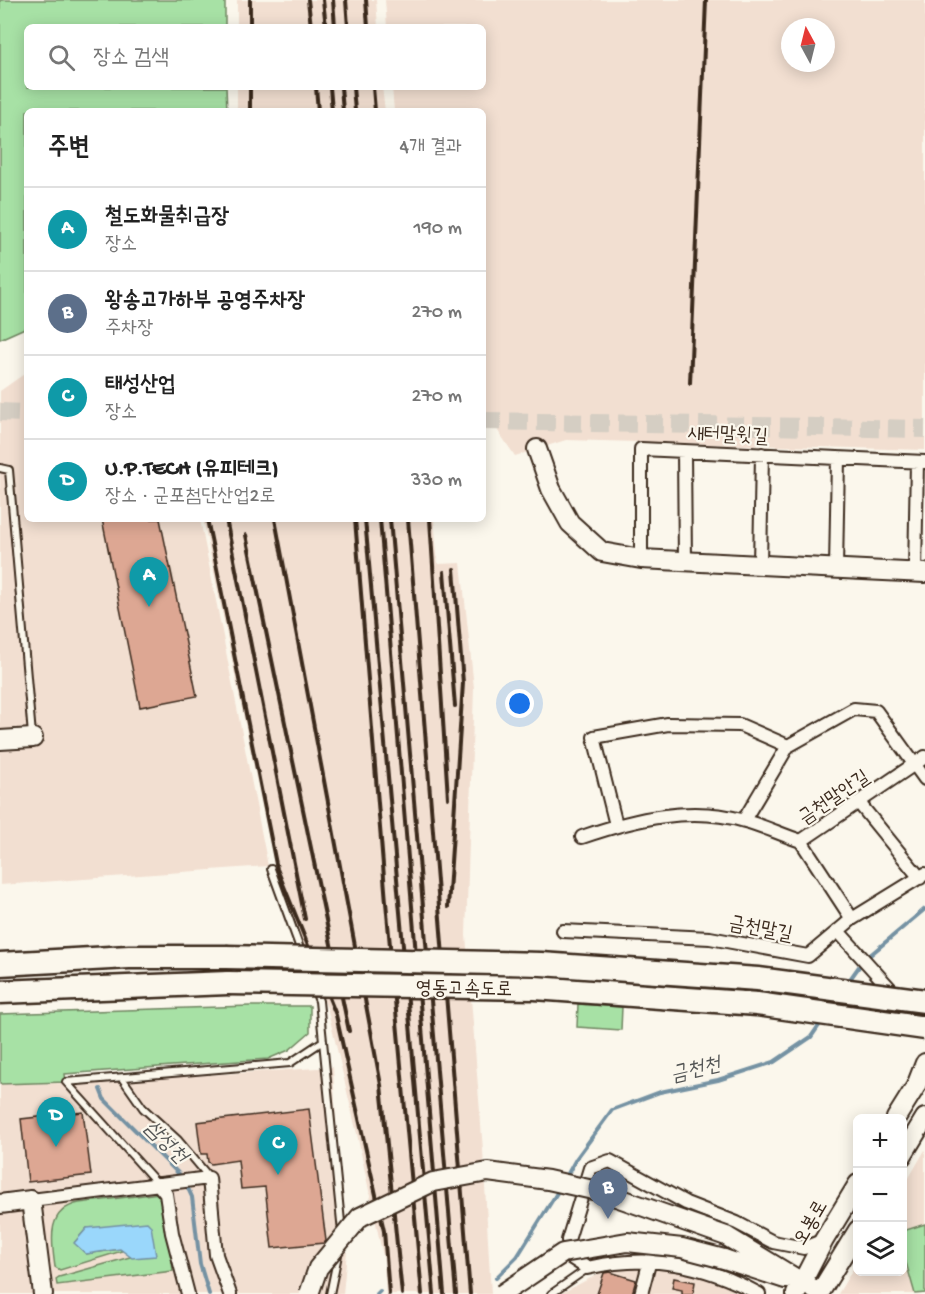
<!DOCTYPE html>
<html lang="ko">
<meta charset="utf-8">
<style>
body{margin:0;font-family:"Gochi Hand","Poor Story",sans-serif;background:#f6f6f6;color:#222}
.controls{position:absolute;right:18px;bottom:18px;display:grid;overflow:hidden;border-radius:9px;box-shadow:0 3px 15px #0003}
.controls button{width:54px;height:54px;display:grid;place-items:center;padding:0;border:0;border-bottom:2px solid #e0e0e0;background:#fff;color:#222;font:30px sans-serif}
.compass{position:absolute;left:781px;top:18px;width:54px;height:54px;border-radius:50%;background:#fff;box-shadow:0 3px 15px #0003;rotate:353deg}
.you{position:absolute;left:520px;top:704px;width:21px;height:21px;margin:-15px;border:4px solid #fff;border-radius:50%;background:#1a73e8;box-shadow:0 0 0 9px #1a73e833}
.badge{display:grid;place-items:center;width:39px;height:39px;border-radius:50%;background:#3b2a1e;color:#fff;font-size:20px;font-weight:700}
.pin{position:absolute;translate:-50% -50px;filter:drop-shadow(0 2px 3px #0008)}
.pin::after{content:'';position:absolute;top:32px;width:21px;height:18px;background:inherit;clip-path:polygon(0 0,100% 0,50% 100%)}
.list{margin:0;padding:0;list-style:none}
h2{display:flex;justify-content:space-between;align-items:center;height:78px;margin:0;padding:0 24px;font-size:26px}
h2 small{font-size:20px;font-weight:400;color:#767676}
.list li{display:grid;grid-template-columns:39px 1fr auto;gap:18px;align-items:center;box-sizing:border-box;height:84px;padding:0 24px;border-top:2px solid #e0e0e0}
.list b{display:block;font-size:22px;white-space:nowrap}
.list p{margin:0;font-size:20px;white-space:nowrap;color:#767676}
.list em{font-size:20px;font-style:normal;color:#767676}
.icon{flex:none;width:33px;height:33px;fill:none;stroke:currentColor;stroke-width:2;stroke-linecap:round;stroke-linejoin:round}
.map{position:relative;flex:none;width:925px;height:1294px;overflow:hidden}
.search{position:absolute;background:#fff;box-shadow:0 3px 15px #0003;left:24px;top:24px;width:462px;height:66px;display:flex;align-items:center;gap:15px;box-sizing:border-box;padding:0 21px;border-radius:9px;color:#767676;font-size:22px}
.panel{position:absolute;background:#fff;box-shadow:0 3px 15px #0003;left:24px;top:108px;width:462px;height:414px;border-radius:9px}
.map>svg:first-child{display:block}
.built{fill:#f2dfd1;fill-rule:evenodd}
.green{fill:#a7e1a5;stroke:#718662;stroke-width:1.5}
.water{fill:#9ad7fb;stroke:#7492a3;stroke-width:1.5}
.lines{fill:none;stroke-linecap:round;stroke-linejoin:round}
.stream{stroke:#7492a3;stroke-width:4}
.building{fill:#dda793;stroke:#3b2a1e;stroke-width:1.5}
.secondary-tunnel{stroke:#d5cec3;stroke-width:18;stroke-dasharray:18 9;stroke-linecap:butt}
.lane-casing{stroke:#3b2a1e;stroke-width:10}
.street-casing{stroke:#3b2a1e;stroke-width:16}
.secondary-casing{stroke:#3b2a1e;stroke-width:22}
.highway-casing{stroke:#3b2a1e;stroke-width:27}
.lane{stroke:#fbf7ec;stroke-width:6}
.street{stroke:#fbf7ec;stroke-width:12}
.secondary{stroke:#fbf7ec;stroke-width:18}
.highway{stroke:#fbf7ec;stroke-width:22}
.rail{stroke:#3b2a1e;stroke-width:4}
.secondary-bridge-casing{stroke:#3b2a1e;stroke-width:22;stroke-linecap:butt}
.highway-bridge-casing{stroke:#3b2a1e;stroke-width:27;stroke-linecap:butt}
.secondary-bridge{stroke:#fbf7ec;stroke-width:18}
.highway-bridge{stroke:#fbf7ec;stroke-width:22}
.labels{text-anchor:middle;stroke-width:4.5;stroke-linejoin:round;paint-order:stroke}
.street-label{font-size:20px;fill:#3b2a1e;stroke:#fbf7ec}
.water-label{font-size:21px;font-style:italic;fill:#535555;stroke:#fbf7ec}
</style>
<div class="map">
<svg width="925" height="1294" viewBox="0 0 925 1294">
<rect width="100%" height="100%" fill="#fbf7ec"/>
<filter id="ink" filterUnits="userSpaceOnUse"><feTurbulence type="fractalNoise" baseFrequency=".0167" numOctaves="2"/><feDisplacementMap in="SourceGraphic" scale="12" xChannelSelector="R" yChannelSelector="G"/><feConvolveMatrix kernelMatrix="1 2 1 2 8 2 1 2 1" color-interpolation-filters="sRGB"/></filter>
<g filter="url(#ink)">
<path class="built" d="M237,0H376L378,27H237Z
M385,0H925V450L566,440L515,456L483,409V111H394L392,87H483V27H387ZM790,27H826V63H790Z
M237,87H382L385,111H237Z
M27,372V519H200L268,866L0,885V391Z
M203,519H434L438,564L461,563L474,688L466,935L483,1150L491,1294H386L384,1261L357,1134L328,1011L275,869Z
M333,1067L337,1140L348,1241L343,1294H0V1084L78,1083Z
M925,1150V1294H838L857,1262L858,1272H902L903,1188Z
M654,1266L706,1277L741,1294H560L604,1271Z"/>
<path class="green" d="M0,0H225V27H27V87H226L227,111H27V327L0,339Z
M578,1004L622,1007L621,1030L577,1027Z
M250,1006H310V1032L289,1050L268,1059L65,1074L66,1082L0,1084V1014Z
M160,1193L164,1197L173,1271L57,1285L56,1279L59,1277L130,1257L156,1255L87,1228L75,1242L86,1254L120,1249L122,1251L60,1270L55,1267C52,1243 45,1210 79,1203Z
M925,1224V1293L915,1294L903,1252V1231Z"/>
<path class="water" d="M147,1222L151,1226L156,1256L132,1258L120,1249L86,1254L74,1243L87,1228Z"/>
<g class="lines">
<path class="stream" d="M848,982L863,961L925,909
M100,1089L104,1099L182,1177
M565,1179L576,1159L612,1110L660,1092L718,1080L774,1062L811,1037L822,1021
M186,1184L192,1197L200,1264L209,1294
M496,1278L517,1257L560,1188
M377,1294L380,1291"/>
</g>
<path class="building" d="M102,519H160L197,696L140,707Z
M309,1109L326,1241L324,1243L272,1248L265,1187L241,1189L238,1160L211,1164L208,1162L207,1154H201L197,1122Z
M83,1112L91,1175L28,1182L21,1119Z
M610,1272L636,1280L632,1294H597L604,1273Z
M674,1278L695,1282L693,1294H682V1290L672,1288Z"/>
<g class="lines">
<path class="secondary-tunnel" d="M0,412L27,413
M483,421L925,429"/>
<defs>
<path id="lane" d="M0,468L9,470L32,735
M271,869L302,954
M314,989L319,1001L342,1232
M122,1078L143,1108L178,1140L209,1177
M66,1082L290,1063L323,1041
M66,1082L158,1184
M330,1294L339,1250
M551,1294L587,1269"/>
<path id="street" d="M684,451L685,561
M641,559V449L925,462
M760,565L762,454
M836,569L838,458
M915,573L917,462
M859,803L920,878
M744,820L788,746L854,709L876,711L925,779
M616,825L594,737L668,724L740,725L788,746
M582,837C634,819 691,805 745,821C764,826 782,835 801,841L925,757
M801,841L852,919
M563,931L710,938L808,956L852,919L925,874
M838,931L924,1026
M158,1184L166,1194L172,1233L188,1294
M31,1200L209,1178L216,1255L230,1294
M641,1294L650,1260
M759,1294C703,1263 649,1254 587,1268L570,1257L568,1240L590,1168L610,1161L686,1203L737,1223L773,1242L804,1248L824,1240"/>
<path id="secondary" d="M537,449L551,489L570,523L602,552L641,559L925,573
M0,740L33,738
M896,1118L916,1086L925,1063
M902,1156L925,1118
M0,1204L31,1200L43,1294
M726,1236L820,1293
M724,1259L785,1279
M796,1294L824,1240L858,1184
M819,1294L858,1230"/>
<path id="highway" d="M0,964L129,957H226
M0,992L228,983"/>
</defs>
<use href="#lane" class="lane-casing"/>
<use href="#street" class="street-casing"/>
<use href="#secondary" class="secondary-casing"/>
<use href="#highway" class="highway-casing"/>
<use href="#lane" class="lane"/>
<use href="#street" class="street"/>
<use href="#secondary" class="secondary"/>
<use href="#highway" class="highway"/>
<path class="rail" d="M308,0L311,27
M323,0L326,27
M333,0L335,27
M346,0L348,27
M366,0L368,27
M250,27V0
M250,87V111
M316,87L318,111
M330,87L332,111
M341,87L343,111
M353,87L355,111
M373,87L375,111
M690,383L706,0
M207,519L277,869L336,1015L384,1231L389,1294
M226,519L305,919
M275,519L381,1085L402,1294
M355,519L386,902L422,1294
M365,519L434,1294
M380,519L444,1294
M390,519L456,1294
M408,519L470,1294
M430,519L448,798
M246,535L349,1031
M444,572L455,706
M448,907L463,683L454,569"/>
<defs>
<path id="secondary-bridge" d="M309,1294L318,1268L360,1217L433,1182L488,1172L548,1180L602,1192L726,1236
M502,1294L563,1253L627,1242L682,1248L724,1259"/>
<path id="highway-bridge" d="M226,957L541,964L758,979L925,1001
M228,983L535,988L757,1004L925,1028"/>
</defs>
<use href="#secondary-bridge" class="secondary-bridge-casing"/>
<use href="#highway-bridge" class="highway-bridge-casing"/>
<use href="#secondary-bridge" class="secondary-bridge"/>
<use href="#highway-bridge" class="highway-bridge"/>
</g>
</g>
<g class="labels">
<g class="street-label">
<text transform="translate(728 433) rotate(3)" y="7">새터말윗길</text>
<text transform="translate(833 796) rotate(-34)" y="7">금천말안길</text>
<text transform="translate(761 927) rotate(11)" y="7">금천말길</text>
<text transform="translate(464 987) rotate(1)" y="7">영동고속도로</text>
<text transform="translate(809 1222) rotate(-60)" y="7">오봉로</text>
</g>
<g class="water-label">
<text transform="translate(695 1068) rotate(-13)" y="7">금천천</text>
<text transform="translate(167 1141) rotate(45)" y="7">삼성천</text>
</g>
</g>
</svg>
<div class="controls">
<button>+</button>
<button>−</button>
<button><svg class="icon" aria-label="layers" viewBox="0 0 24 24"><path d="M12 4l9 5-9 5-9-5zM3 14l9 5 9-5"/></svg></button>
</div>
<svg class="compass" viewBox="-18 -18 36 36"><path d="M0-13l5 13h-10z" fill="#e53935"/><path d="M0 13l5-13h-10z" fill="#767676"/></svg>
<div class="you"></div>
<div class="pin badge" style="left:149px;top:607px;background:#0f9aa8">A</div>
<div class="pin badge" style="left:608px;top:1219px;background:#5c6f8a">B</div>
<div class="pin badge" style="left:278px;top:1175px;background:#0f9aa8">C</div>
<div class="pin badge" style="left:56px;top:1147px;background:#0f9aa8">D</div>
<div class="search"><svg class="icon" aria-label="search" viewBox="0 0 24 24"><circle cx="10" cy="10" r="6"/><path d="M15 15l6 6"/></svg>장소 검색</div>
<section class="panel">
<h2>주변<small>4개 결과</small></h2>
<ul class="list">
<li><span class="badge" style="background:#0f9aa8">A</span><div><b>철도화물취급장</b><p>장소</p></div><em>190 m</em></li>
<li><span class="badge" style="background:#5c6f8a">B</span><div><b>왕송고가하부 공영주차장</b><p>주차장</p></div><em>270 m</em></li>
<li><span class="badge" style="background:#0f9aa8">C</span><div><b>태성산업</b><p>장소</p></div><em>270 m</em></li>
<li><span class="badge" style="background:#0f9aa8">D</span><div><b>U.P.TECH (유피테크)</b><p>장소 · 군포첨단산업2로</p></div><em>330 m</em></li>
</ul>
</section>
</div>
